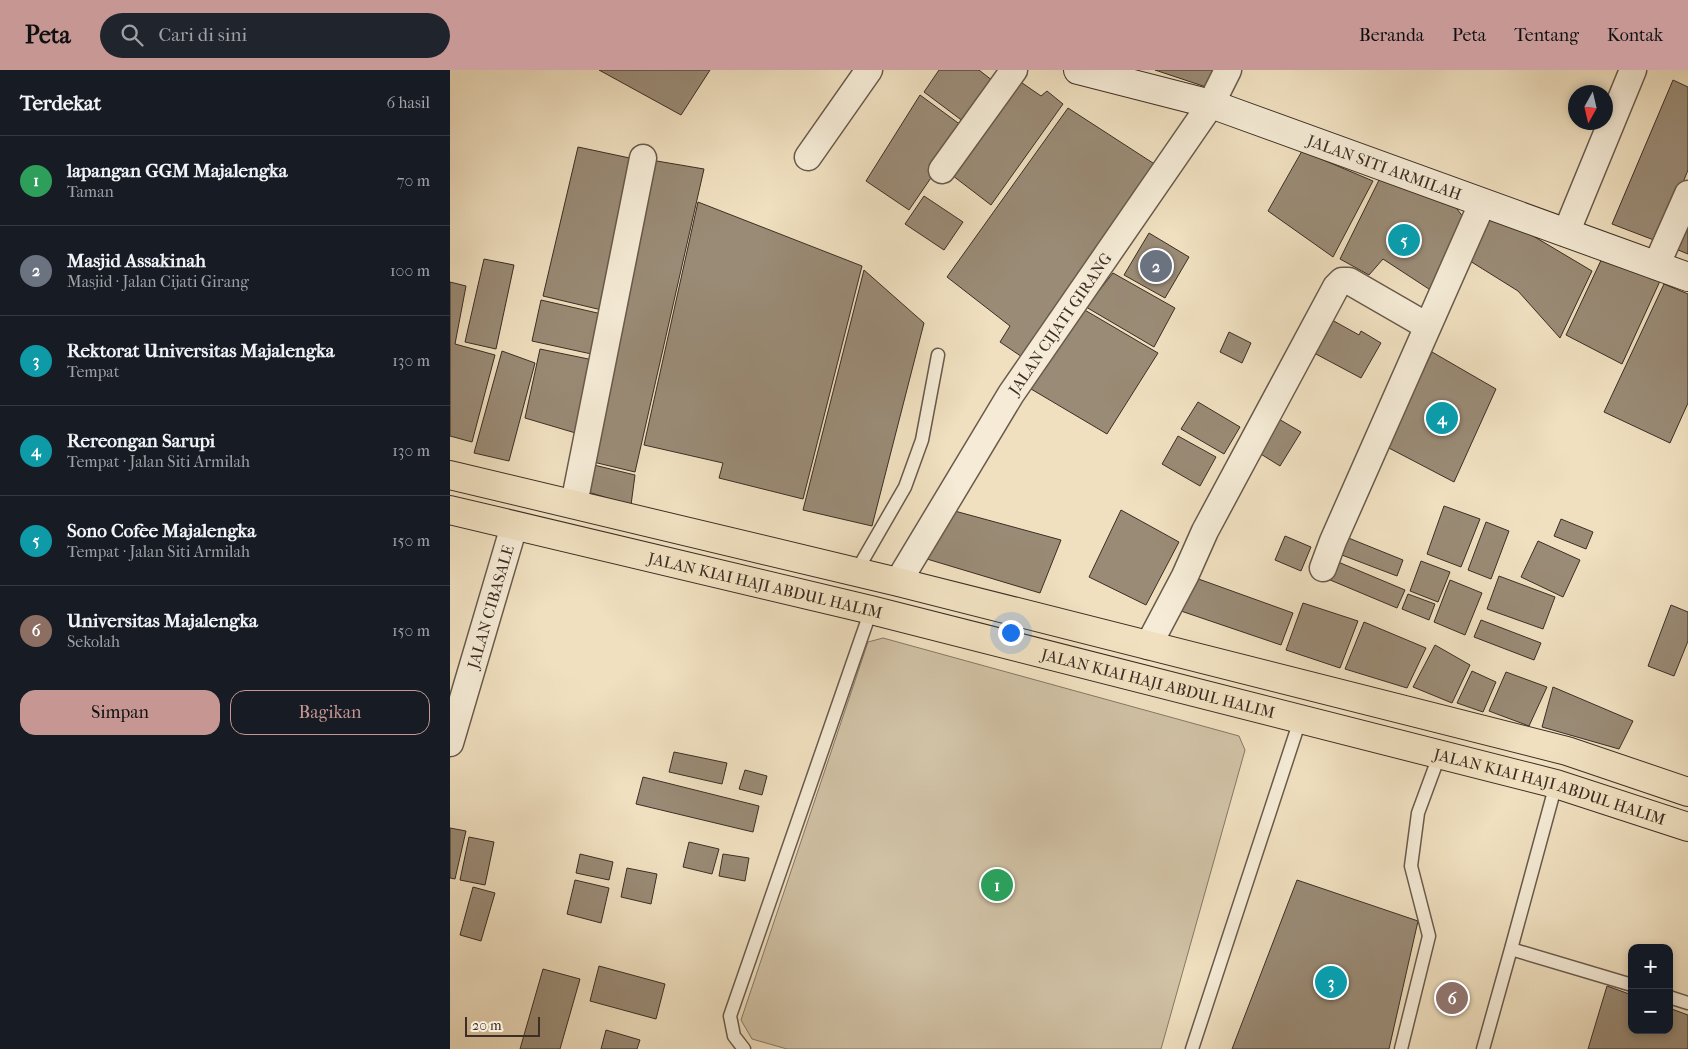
<!DOCTYPE html>
<html lang="id">
<meta charset="utf-8">
<style>
body{margin:0;font-family:"IM FELL French Canon",serif;background:#20242c;color:#f1f3f6}
.controls{position:absolute;right:15px;bottom:15px;display:grid;overflow:hidden;border-radius:10px;box-shadow:0 2px 8px #0003}
.controls button{width:45px;height:45px;display:grid;place-items:center;padding:0;border:0;border-bottom:1px solid #363941;background:#171b24;color:#f1f3f6;font:25px sans-serif}
.compass{position:absolute;left:1118px;top:15px;width:45px;height:45px;border-radius:50%;background:#171b24;box-shadow:0 2px 8px #0003;rotate:188deg}
.scale{position:absolute;left:15px;bottom:12px;width:75px;box-sizing:border-box;padding-left:5px;border:2px solid #3c2e25;border-top:0;font-size:14px;line-height:18px;white-space:nowrap;color:#3c2e25;-webkit-text-stroke:4px #f5ebd6;paint-order:stroke}
.you{position:absolute;left:560px;top:562px;width:18px;height:18px;margin:-12px;border:4px solid #fff;border-radius:50%;background:#1a73e8;box-shadow:0 0 0 8px #1a73e833}
.badge{display:grid;place-items:center;width:32px;height:32px;border-radius:50%;background:#c59692;color:#fff;font-size:16px;font-weight:700}
.pin{position:absolute;translate:-50% -50%;border:2px solid #fff;box-shadow:0 1px 5px #0006}
.list{margin:0;padding:0;list-style:none}
h2{display:flex;justify-content:space-between;align-items:center;height:65px;margin:0;padding:0 20px;font-size:21px}
h2 small{font-size:16px;font-weight:400;color:#9ea1a6}
.list li{display:grid;grid-template-columns:32px 1fr auto;gap:15px;align-items:center;box-sizing:border-box;height:90px;padding:0 20px;border-top:1px solid #363941}
.list b{display:block;font-size:19px;white-space:nowrap}
.list p{margin:0;font-size:16px;white-space:nowrap;color:#9ea1a6}
.list em{font-size:16px;font-style:normal;color:#9ea1a6}
.actions{display:flex;gap:10px;padding:15px 20px}
.actions a{flex:1;padding:11px 0;border:1px solid #c59692;border-radius:15px;text-align:center;font-size:18px;color:#c59692}
.actions .main{background:#c59692;color:#111}
.icon{flex:none;width:28px;height:28px;fill:none;stroke:currentColor;stroke-width:2;stroke-linecap:round;stroke-linejoin:round}
.map{position:relative;flex:none;width:1238px;height:979px;overflow:hidden}
header{display:flex;align-items:center;gap:30px;box-sizing:border-box;height:70px;padding:0 25px;background:#c59692;color:#111}
header strong{font-size:24px}
nav{display:flex;gap:28px;margin-inline-start:auto;font-size:18px}
.search{width:350px;height:45px;background:#20242c;display:flex;align-items:center;gap:12px;box-sizing:border-box;padding:0 18px;border-radius:28px;color:#9ea1a6;font-size:19px}
main{display:flex}
aside{flex:1;background:#171b24}
.map>svg:first-child{display:block}
.green{fill:#d1c2a6;stroke:#867866}
.building{fill:#9a8b76;stroke:#3c2e25}
.lines{fill:none;stroke-linecap:round;stroke-linejoin:round}
.lane-casing{stroke:#695a4c;stroke-width:15}
.street-casing{stroke:#695a4c;stroke-width:29}
.secondary-casing{stroke:#3c2e25;stroke-width:30}
.primary-casing{stroke:#3c2e25;stroke-width:30}
.lane{stroke:#f5ebd6;stroke-width:12}
.street{stroke:#f5ebd6;stroke-width:26}
.secondary{stroke:#f5ebd6;stroke-width:28}
.primary{stroke:#f0e0c0;stroke-width:28}
.labels{text-anchor:middle;stroke-width:5;stroke-linejoin:round;paint-order:stroke}
.street-label{font-size:16px;fill:#3c2e25;stroke:#f5ebd6}
</style>
<header>
<strong>Peta</strong>
<div class="search"><svg class="icon" aria-label="search" viewBox="0 0 24 24"><circle cx="10" cy="10" r="6"/><path d="M15 15l6 6"/></svg>Cari di sini</div>
<nav><a>Beranda</a><a>Peta</a><a>Tentang</a><a>Kontak</a></nav>
</header>
<main>
<aside>
<h2>Terdekat<small>6 hasil</small></h2>
<ul class="list">
<li><span class="badge" style="background:#2e9e5b">1</span><div><b>lapangan GGM Majalengka</b><p>Taman</p></div><em>70 m</em></li>
<li><span class="badge" style="background:#6b7280">2</span><div><b>Masjid Assakinah</b><p>Masjid · Jalan Cijati Girang</p></div><em>100 m</em></li>
<li><span class="badge" style="background:#0f9aa8">3</span><div><b>Rektorat Universitas Majalengka</b><p>Tempat</p></div><em>130 m</em></li>
<li><span class="badge" style="background:#0f9aa8">4</span><div><b>Rereongan Sarupi</b><p>Tempat · Jalan Siti Armilah</p></div><em>130 m</em></li>
<li><span class="badge" style="background:#0f9aa8">5</span><div><b>Sono Cofee Majalengka</b><p>Tempat · Jalan Siti Armilah</p></div><em>150 m</em></li>
<li><span class="badge" style="background:#8d6e63">6</span><div><b>Universitas Majalengka</b><p>Sekolah</p></div><em>150 m</em></li>
</ul>
<div class="actions"><a class="main">Simpan</a><a>Bagikan</a></div>
</aside>
<div class="map">
<svg width="1238" height="979" viewBox="0 0 1238 979">
<rect width="100%" height="100%" fill="#f0e0c0"/>
<filter id="stains"><feTurbulence type="fractalNoise" baseFrequency=".004" numOctaves="4"/><feColorMatrix values="0 0 0 0 .2 0 0 0 0 .09 0 0 0 0 .02 0 0 0 .5 -.17"/></filter>
<radialGradient id="worn" r=".72"><stop offset=".6" stop-color="#630" stop-opacity="0"/><stop offset="1" stop-color="#630" stop-opacity=".3"/></radialGradient>
<path class="green" d="M433,568L789,666L795,680L711,979H337L302,969L291,950L418,572Z"/>
<path class="building" d="M149,0H260L231,45Z
M489,0H529L548,15L518,55L474,22Z
M705,0H769L759,18Z
M562,6L591,26L597,21L613,34L541,135L494,99Z
M1223,10L1238,17V100L1209,172L1162,154Z
M470,25L515,58L459,140L416,111Z
M618,38L706,95L578,291L550,272L560,256L497,207Z
M128,77L189,90L156,241L93,226Z
M852,81L923,111L883,187L818,141Z
M195,89L254,99L185,402L139,391Z
M933,102L1004,135L1017,152L985,223L933,189L919,205L890,189Z
M474,126L513,152L494,180L455,154Z
M248,132L412,196L353,429L269,408L273,393L194,375Z
M1036,138L1142,201L1110,268L1068,221L1012,186Z
M1238,140V184L1221,177Z
M699,163L739,187L715,228L674,205Z
M1154,184L1210,211L1172,294L1116,265Z
M34,189L64,195L46,279L15,272Z
M414,200L474,253L422,456L353,440Z
M663,203L725,238L704,277L636,237Z
M0,212L16,216L5,274L45,285L22,372L0,366Z
M1214,214L1238,224V333L1220,373L1154,342Z
M91,230L156,245L146,285L82,271Z
M633,239L708,283L657,364L576,316Z
M882,250L909,265L911,261L931,273L911,308L864,283Z
M779,262L801,273L792,293L770,282Z
M90,279L148,291L129,364L75,348Z
M52,281L85,293L59,391L24,383Z
M982,282L1046,319L1004,412L937,377Z
M748,332L790,357L774,384L731,359Z
M827,348L851,362L830,396L806,381Z
M728,366L766,387L750,416L712,394Z
M144,395L185,405L181,435L138,422Z
M994,436L1030,449L1011,497L977,484Z
M501,440L611,470L590,523L477,489Z
M671,440L729,472L696,535L639,507Z
M1111,449L1143,462L1136,479L1104,466Z
M1036,452L1059,461L1041,509L1018,500Z
M891,465L953,490L947,506L884,482Z
M835,466L861,477L851,501L825,490Z
M1088,471L1130,490L1113,527L1071,507Z
M881,489L955,520L947,538L873,507Z
M971,491L1000,502L988,532L960,521Z
M1049,506L1105,527L1093,559L1037,539Z
M743,507L843,543L831,575L728,540Z
M1000,510L1032,523L1015,565L984,552Z
M958,524L985,534L979,550L952,539Z
M853,533L908,551L890,598L836,580Z
M1221,535L1238,542V571L1224,606L1198,596Z
M1031,550L1091,573L1084,590L1024,567Z
M914,552L976,578L957,618L895,599Z
M985,575L1020,595L1002,633L963,617Z
M1022,601L1046,612L1033,642L1007,633Z
M1056,602L1097,617L1079,656L1039,641Z
M1103,617L1183,651L1169,679L1092,657Z
M224,682L277,693L272,714L219,702Z
M295,700L317,706L312,725L289,719Z
M193,707L309,736L303,762L186,734Z
M0,758L16,761L5,809L0,808Z
M19,767L44,772L35,815L10,810Z
M239,772L269,779L262,804L233,797Z
M130,784L163,792L159,810L126,803Z
M273,784L299,788L295,811L269,806Z
M177,798L207,804L201,834L171,827Z
M125,810L159,818L151,853L117,844Z
M847,810L968,851L939,979H782Z
M23,817L45,823L31,871L10,865Z
M149,896L215,914L206,949L140,931Z
M93,899L130,909L110,979H70Z
M1157,916L1182,925V960H1219V938L1238,945V979H1138Z
M156,960L190,970L187,979H151Z"/>
<g class="lines">
<defs>
<path id="lane" d="M406,502L455,417L472,370L488,285
M1106,714L1061,879L1182,915
M1219,927L1238,933
M294,979L284,966L280,946L421,540
M742,979L850,650
M951,979L979,866L961,796L968,743L989,686
M1033,979L1061,879"/>
<g id="street">
<path d="M358,87L419,0"/>
<path d="M492,100L564,0"/>
<path d="M1116,163L1183,0"/>
<path d="M1206,196L1238,124"/>
<path d="M124,434L193,88"/>
<path d="M873,498L883,471L1032,134"/>
<path id="s1" d="M448,512L561,324L761,34L778,0"/>
<path d="M698,576L735,506L755,461L886,217L892,211H899L977,256"/>
<path id="s2" d="M0,673L64,456"/>
</g>
<g id="secondary">
<path id="s3" d="M628,0L761,34L1238,207"/>
</g>
<g id="primary">
<path d="M0,405L448,512L1117,681L1238,722"/>
<path id="s4" d="M0,440L421,540L1106,714L1238,757"/>
</g>
</defs>
<use href="#lane" class="lane-casing"/>
<use href="#street" class="street-casing"/>
<use href="#secondary" class="secondary-casing"/>
<use href="#primary" class="primary-casing"/>
<use href="#lane" class="lane"/>
<use href="#street" class="street"/>
<use href="#secondary" class="secondary"/>
<use href="#primary" class="primary"/>
</g>
<g class="labels">
<g class="street-label">
<text dy="6" stroke="none"><textPath href="#s3" startOffset="322">JALAN SITI ARMILAH</textPath></text>
<text dy="6" stroke="none"><textPath href="#s1" startOffset="305">JALAN CIJATI GIRANG</textPath></text>
<text dy="6" stroke="none"><textPath href="#s4" startOffset="324">JALAN KIAI HAJI ABDUL HALIM</textPath></text>
<text dy="6" stroke="none"><textPath href="#s2" startOffset="142">JALAN CIBASALE</textPath></text>
<text dy="6" stroke="none"><textPath href="#s4" startOffset="729">JALAN KIAI HAJI ABDUL HALIM</textPath></text>
<text dy="6" stroke="none"><textPath href="#s4" startOffset="1134">JALAN KIAI HAJI ABDUL HALIM</textPath></text>
</g>
</g>
<rect width="100%" height="100%" filter="url(#stains)"/>
<rect width="100%" height="100%" fill="url(#worn)"/>
</svg>
<div class="controls">
<button>+</button>
<button>−</button>
</div>
<svg class="compass" viewBox="-18 -18 36 36"><path d="M0-13l5 13h-10z" fill="#e53935"/><path d="M0 13l5-13h-10z" fill="#9ea1a6"/></svg>
<div class="scale">20 m</div>
<div class="you"></div>
<div class="pin badge" style="left:547px;top:815px;background:#2e9e5b">1</div>
<div class="pin badge" style="left:706px;top:196px;background:#6b7280">2</div>
<div class="pin badge" style="left:881px;top:912px;background:#0f9aa8">3</div>
<div class="pin badge" style="left:992px;top:348px;background:#0f9aa8">4</div>
<div class="pin badge" style="left:954px;top:170px;background:#0f9aa8">5</div>
<div class="pin badge" style="left:1002px;top:928px;background:#8d6e63">6</div>
</div>
</main>
